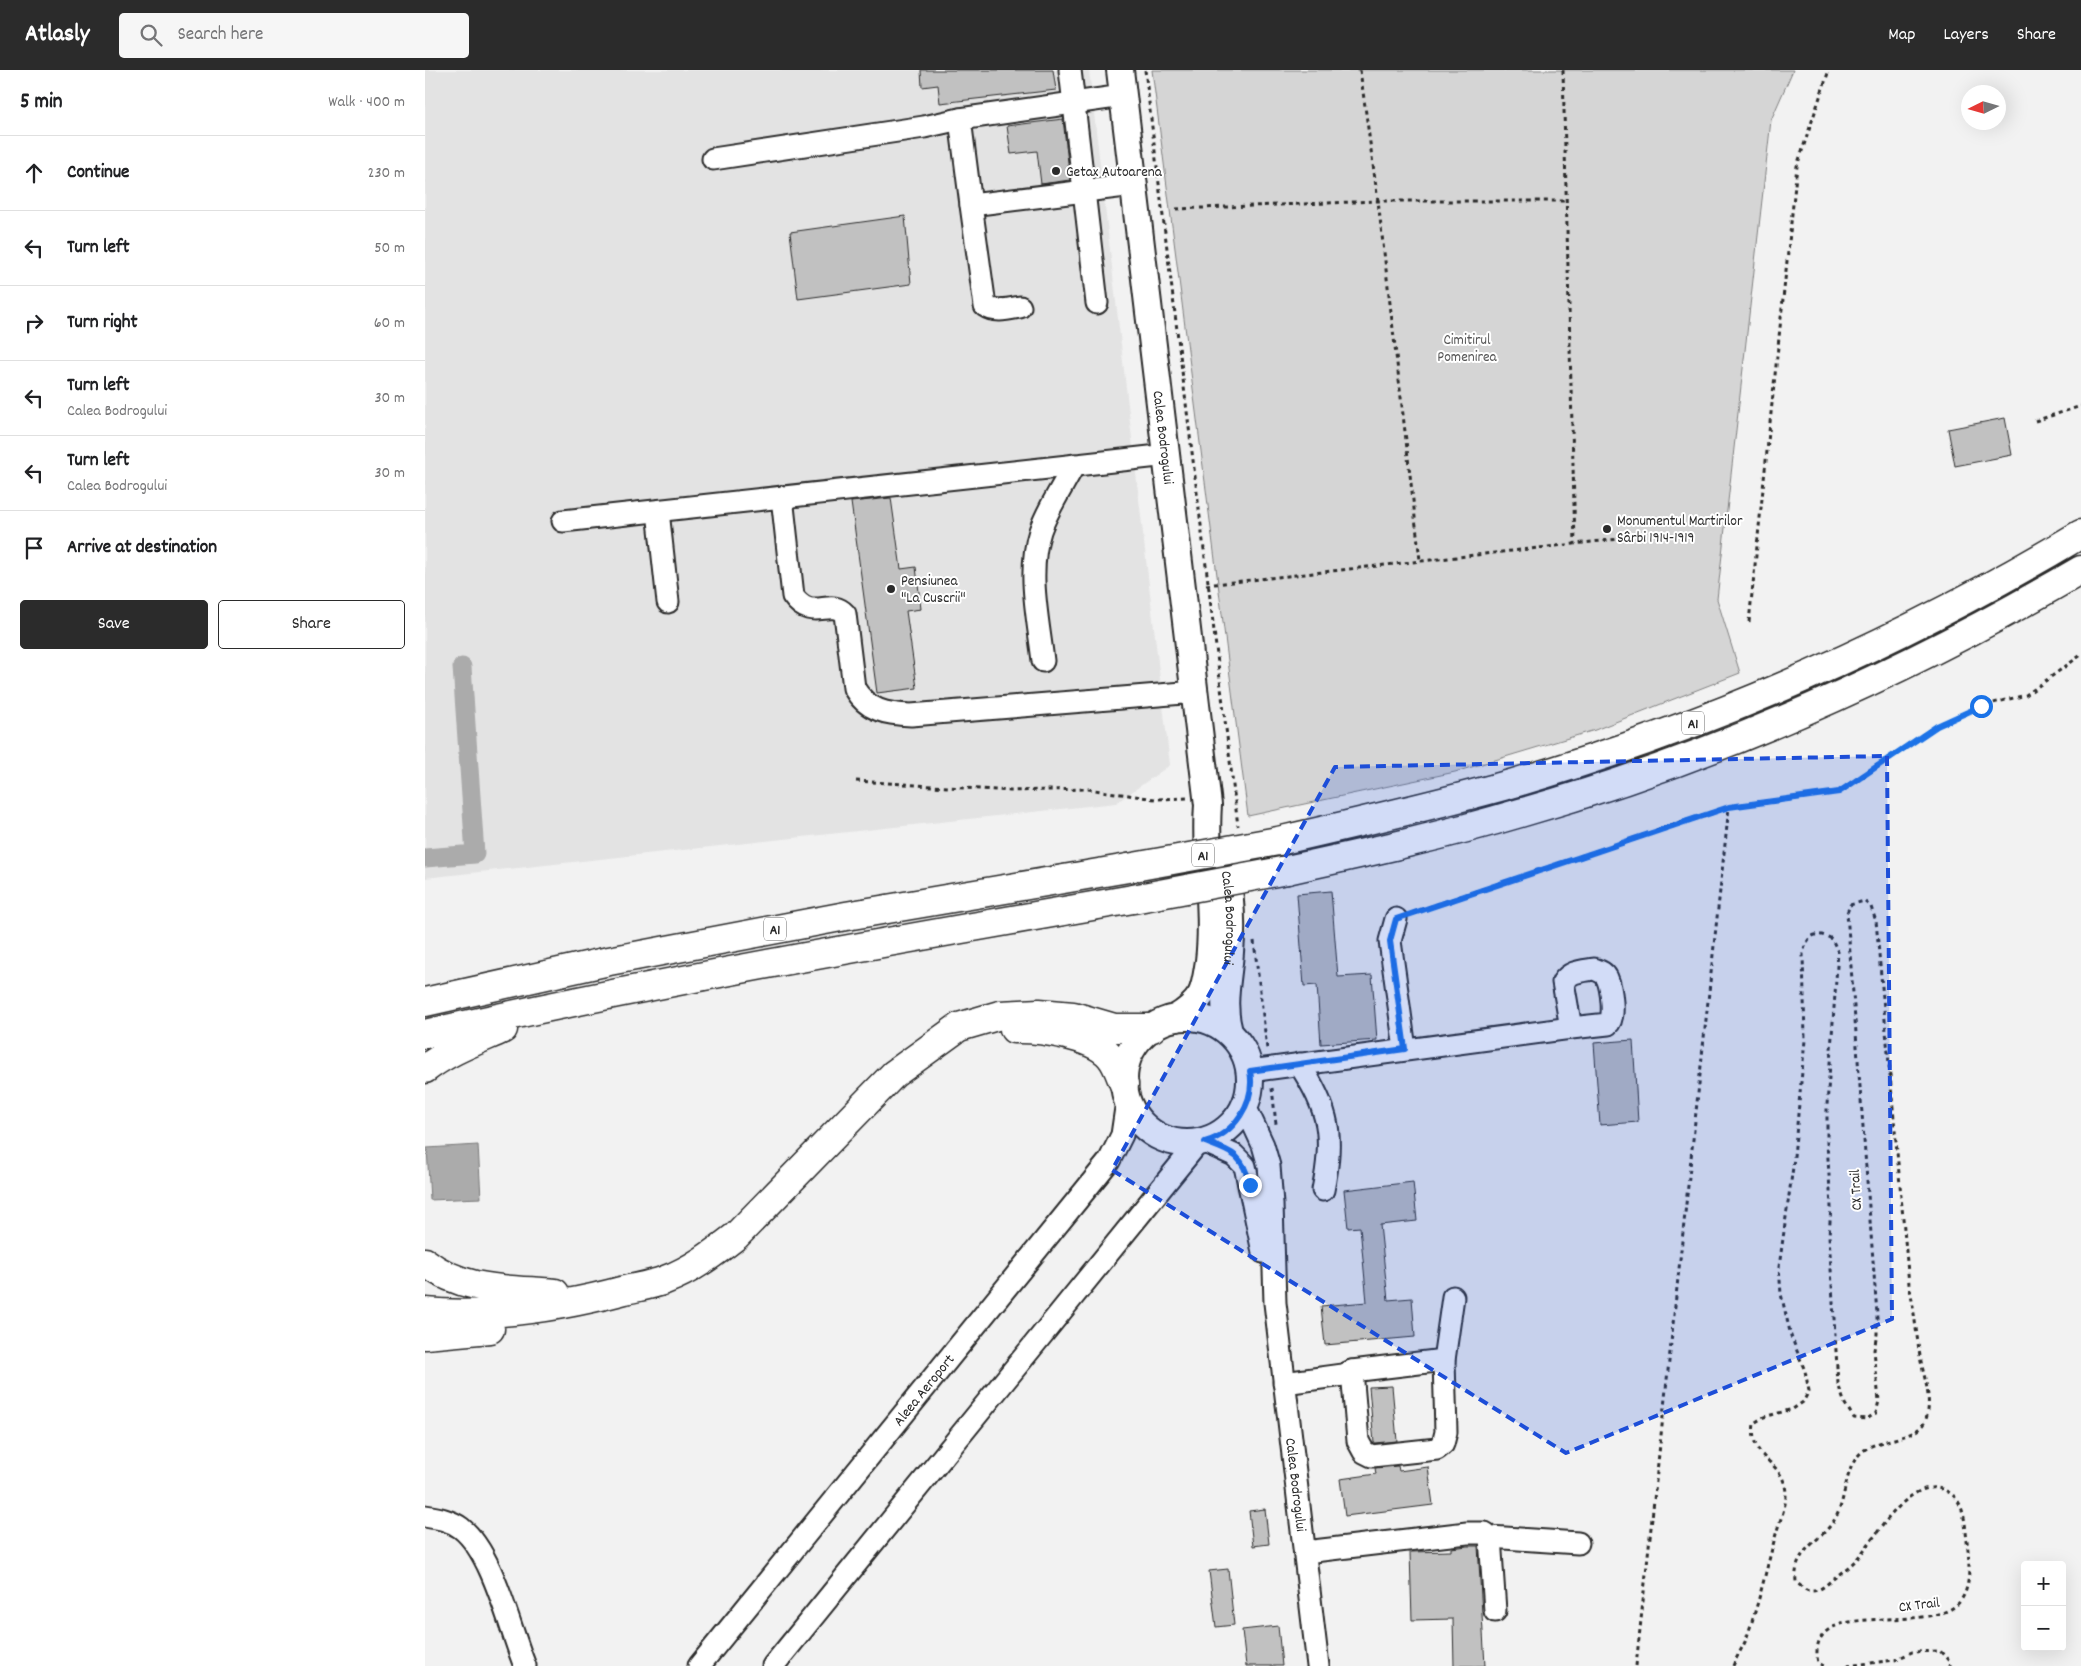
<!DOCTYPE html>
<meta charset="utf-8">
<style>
body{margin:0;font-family:Dekko,sans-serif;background:#f6f6f6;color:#202124}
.controls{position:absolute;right:15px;bottom:15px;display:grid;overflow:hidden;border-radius:5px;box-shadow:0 5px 20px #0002}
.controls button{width:45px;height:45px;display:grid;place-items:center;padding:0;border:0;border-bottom:1px solid #e0e0e0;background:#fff;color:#202124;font:25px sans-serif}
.compass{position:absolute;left:1536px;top:15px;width:45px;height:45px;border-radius:50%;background:#fff;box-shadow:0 5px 20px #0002;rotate:265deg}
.stop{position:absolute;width:15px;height:15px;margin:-11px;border:4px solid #1a73e8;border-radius:50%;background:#fff}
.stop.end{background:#1a73e8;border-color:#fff;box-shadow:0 1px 5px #0008}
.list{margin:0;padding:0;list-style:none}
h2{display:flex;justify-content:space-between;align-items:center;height:65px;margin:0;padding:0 20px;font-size:21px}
h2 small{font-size:16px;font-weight:400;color:#757577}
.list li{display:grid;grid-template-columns:32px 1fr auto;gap:15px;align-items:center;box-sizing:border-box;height:75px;padding:0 20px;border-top:1px solid #e0e0e0}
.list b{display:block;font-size:19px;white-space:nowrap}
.list p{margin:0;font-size:16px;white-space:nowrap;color:#757577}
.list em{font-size:16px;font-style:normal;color:#757577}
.actions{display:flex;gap:10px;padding:15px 20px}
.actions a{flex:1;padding:11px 0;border:1px solid #2b2b2b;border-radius:5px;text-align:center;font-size:18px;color:#2b2b2b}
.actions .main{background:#2b2b2b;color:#fff}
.icon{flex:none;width:28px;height:28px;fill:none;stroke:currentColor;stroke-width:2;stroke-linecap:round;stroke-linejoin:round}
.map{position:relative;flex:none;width:1656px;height:1596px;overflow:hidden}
header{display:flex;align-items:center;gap:30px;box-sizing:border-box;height:70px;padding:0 25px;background:#2b2b2b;color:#fff}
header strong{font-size:24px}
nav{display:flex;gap:28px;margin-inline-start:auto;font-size:18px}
.search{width:350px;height:45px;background:#f6f6f6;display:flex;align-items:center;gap:12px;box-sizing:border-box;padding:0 18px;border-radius:5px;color:#757577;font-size:19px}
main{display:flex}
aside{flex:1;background:#fff}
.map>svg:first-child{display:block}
.built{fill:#e3e3e3}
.green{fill:#d5d5d5;stroke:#808080}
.water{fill:#ababab;stroke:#787878}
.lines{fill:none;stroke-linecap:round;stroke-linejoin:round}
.canal{stroke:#ababab;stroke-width:19}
.building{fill:#c1c1c1;stroke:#2b2b2b}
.minor-casing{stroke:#2b2b2b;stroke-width:25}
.major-casing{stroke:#2b2b2b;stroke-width:30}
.highway-casing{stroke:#2b2b2b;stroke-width:31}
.path{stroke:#2b2b2b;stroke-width:3;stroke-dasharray:4 4;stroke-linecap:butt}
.minor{stroke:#fff;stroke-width:21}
.major{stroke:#fff;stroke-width:26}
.highway{stroke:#fff;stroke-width:28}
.highway-bridge-casing{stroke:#2b2b2b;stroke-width:31;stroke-linecap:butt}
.highway-bridge{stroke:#fff;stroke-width:28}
.route{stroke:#1a73e8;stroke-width:6}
.marked{fill:#1d4ed8;fill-opacity:0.2;stroke:#1d4ed8;stroke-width:4;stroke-dasharray:10 6;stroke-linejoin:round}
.poi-dot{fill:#2b2b2b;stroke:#fff;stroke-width:2}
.labels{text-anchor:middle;stroke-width:4;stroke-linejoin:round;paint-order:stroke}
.shield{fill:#fff;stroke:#6b6b6b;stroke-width:1}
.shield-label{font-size:14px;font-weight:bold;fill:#2b2b2b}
.poi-label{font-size:15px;fill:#2b2b2b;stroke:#fff;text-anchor:start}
.park-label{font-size:15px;fill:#565656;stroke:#fff}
.street-label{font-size:15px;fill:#2b2b2b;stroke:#fff}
</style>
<header>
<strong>Atlasly</strong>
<div class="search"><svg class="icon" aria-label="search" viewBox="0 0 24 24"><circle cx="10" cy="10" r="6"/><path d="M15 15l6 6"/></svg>Search here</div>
<nav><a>Map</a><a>Layers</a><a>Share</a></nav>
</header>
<main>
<aside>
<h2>5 min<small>Walk · 400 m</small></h2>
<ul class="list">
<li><svg class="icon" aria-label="ahead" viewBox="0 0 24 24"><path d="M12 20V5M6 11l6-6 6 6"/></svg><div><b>Continue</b></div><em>230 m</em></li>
<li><svg class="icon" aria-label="left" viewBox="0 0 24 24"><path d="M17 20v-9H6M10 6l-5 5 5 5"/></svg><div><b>Turn left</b></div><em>50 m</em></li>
<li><svg class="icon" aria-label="right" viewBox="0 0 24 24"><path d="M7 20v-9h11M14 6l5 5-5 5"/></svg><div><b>Turn right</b></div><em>60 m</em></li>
<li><svg class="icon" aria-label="left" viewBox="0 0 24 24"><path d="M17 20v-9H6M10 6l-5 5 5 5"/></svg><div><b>Turn left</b><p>Calea Bodrogului</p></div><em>30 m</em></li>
<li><svg class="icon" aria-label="left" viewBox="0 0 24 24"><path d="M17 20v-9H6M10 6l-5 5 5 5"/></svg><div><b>Turn left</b><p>Calea Bodrogului</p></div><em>30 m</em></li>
<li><svg class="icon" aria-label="arrive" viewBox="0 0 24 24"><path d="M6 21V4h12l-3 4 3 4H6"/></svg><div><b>Arrive at destination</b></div></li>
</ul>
<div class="actions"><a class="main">Save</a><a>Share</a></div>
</aside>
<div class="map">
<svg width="1656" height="1596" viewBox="0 0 1656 1596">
<rect width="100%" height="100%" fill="#f2f2f2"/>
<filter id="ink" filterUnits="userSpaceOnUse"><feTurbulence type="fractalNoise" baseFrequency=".02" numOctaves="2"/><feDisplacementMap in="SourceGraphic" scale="10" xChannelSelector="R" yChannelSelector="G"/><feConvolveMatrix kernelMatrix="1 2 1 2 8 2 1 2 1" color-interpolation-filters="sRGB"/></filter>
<g filter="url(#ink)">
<path class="built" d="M0,0H664L745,695L691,733L0,808Z"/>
<path class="green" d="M727,0H1368L1346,50L1292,529L1315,603L1170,660L1030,702L823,746Z"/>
<path class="water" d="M53,1075L56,1128L5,1130L2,1078Z"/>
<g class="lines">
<path class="canal" d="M0,788L50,784L37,597"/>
</g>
<path class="building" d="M496,0H628L631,20L515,33L513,15L497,17Z
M638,49L645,110L616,114L612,81L586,84L582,56Z
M480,146L486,214L373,229L365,162Z
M1580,348L1587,385L1530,396L1523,359Z
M466,428L476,499L491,497L496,539L481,541L492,618L452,623L426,432Z
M906,821L913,907L947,905L952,970L896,974L892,915L879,916L872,824Z
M1208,970L1213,1052L1175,1055L1169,973Z
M988,1112L992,1151L955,1155L963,1230L987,1228L990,1267L900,1275L896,1236L942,1232L935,1157L923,1158L919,1120Z
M967,1316L972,1371L949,1373L944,1317Z
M973,1396L974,1401L1003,1397L1008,1435L920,1446L915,1409L951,1404L950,1398Z
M840,1439L844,1474L828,1476L824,1441Z
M1043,1476H1053L1060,1596H1029L1028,1549L987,1550L985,1482L1026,1481V1478Z
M803,1499L809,1555L791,1557L784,1501Z
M853,1556L857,1596H821L817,1560Z"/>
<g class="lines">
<defs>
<g id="minor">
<path d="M645,0L672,233"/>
<path d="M698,26L535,49L546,135L709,115"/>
<path d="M288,89L499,57L535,49"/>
<path d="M546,135L560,236C570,243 584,239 595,237"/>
<path d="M357,427L368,526C387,553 405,527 420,544L429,618C442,641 462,644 486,645L771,622"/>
<path d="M233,441L243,532"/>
<path d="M138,451L743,385"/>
<path d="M618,591C613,548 602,502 615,461C623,438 638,416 649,395"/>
<path d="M971,849L965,871L980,979"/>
<path d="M1169,899C1174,901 1179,902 1182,908C1186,917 1191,948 1183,954L1146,958L1138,912C1145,901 1157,901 1169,899Z"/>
<path d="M874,994C905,1040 909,1067 898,1120"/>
<path d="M825,1001L1146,958"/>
<path id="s1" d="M820,1036L838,1075L844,1096L847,1134L850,1233L893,1596"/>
<path d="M780,1072L809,1085L820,1096L838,1182"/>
<path d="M927,1301L933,1371L939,1382L947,1386L1012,1379L1018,1374L1021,1362L1019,1290L1028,1227"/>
<path d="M859,1313L918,1305L927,1301L1019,1290"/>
<path d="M0,1446C13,1448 25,1450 36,1458C68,1483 84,1557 100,1596"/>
<path d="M1065,1467L1070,1541"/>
<path d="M880,1482L1042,1463H1060L1065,1467L1153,1473"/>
<path id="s2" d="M274,1596L684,1091L697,1065L702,1031"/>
<path d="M348,1596L772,1074"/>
</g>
<g id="major">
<path id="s3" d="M695,0L783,735C779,787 790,839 784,891C782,902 781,915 776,925C770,935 761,942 751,948"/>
<path id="s4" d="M800,790C805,820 808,852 805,882C803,911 796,933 804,962"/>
<circle cx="762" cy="1010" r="63"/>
</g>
<path id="highway" d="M853,771C932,753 1011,735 1089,713C1288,655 1479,570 1656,464
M862,800C940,783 1018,766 1095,743C1292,687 1480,603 1656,500
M0,932L184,891L421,846L703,798
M589,959C614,958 668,966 685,986C692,994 695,1005 699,1014
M0,964C235,911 471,870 708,829
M0,999C23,981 51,971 78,959
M0,1192C38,1222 85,1219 130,1223
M0,1242C66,1248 136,1237 200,1220C213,1217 227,1215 240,1210C267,1200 289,1183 311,1166L469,1004L534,957L575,945L614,943L648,946L689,958H727
M0,1265L65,1259"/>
</defs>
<use href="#minor" class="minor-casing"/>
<use href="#major" class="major-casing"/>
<use href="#highway" class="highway-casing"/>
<path class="path" d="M720,0L813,756
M935,0L953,131L995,490
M1138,0L1150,474
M751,139L953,131H1141
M1610,351L1656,336
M781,515L1212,467
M1324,552L1372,96L1404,0
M431,711L585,721L663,719L730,729L762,728
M988,843L1304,737L1414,722L1512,656L1556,636L1601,625L1656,585
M829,871L842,979
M847,1018L851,1054
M1211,1596L1304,737
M1308,1596C1311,1588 1316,1580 1320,1572C1333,1537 1341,1500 1351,1464C1355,1449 1364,1432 1360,1416C1354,1388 1324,1391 1329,1353L1339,1347L1368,1339L1378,1332L1384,1321L1380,1301L1366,1266L1356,1224L1354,1197L1368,1097L1380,970L1378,884C1382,865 1390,860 1407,869L1413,882L1402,1035V1073L1406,1137L1404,1166L1413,1314L1420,1334L1429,1348L1442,1349L1451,1343L1454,1331L1449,1280L1452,1264V1244L1422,843L1425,835L1439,831L1446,837L1451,851L1484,1214C1489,1238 1491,1262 1495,1286C1498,1305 1508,1329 1501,1349C1493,1371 1455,1367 1438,1381C1419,1396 1422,1427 1411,1447C1397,1473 1368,1477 1371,1512C1376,1516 1381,1522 1387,1521C1395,1521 1401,1515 1407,1510C1414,1504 1423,1498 1430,1491C1451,1469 1487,1398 1525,1423C1540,1433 1540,1455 1542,1471C1544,1489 1547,1515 1536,1530C1509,1570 1379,1521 1393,1593L1399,1596
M1422,1596L1470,1590L1487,1582L1515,1581L1525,1592V1596"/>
<use href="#minor" class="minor"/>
<use href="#major" class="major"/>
<use href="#highway" class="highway"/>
<defs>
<path id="highway-bridge" d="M703,798L853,771
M708,829L862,800"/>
</defs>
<use href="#highway-bridge" class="highway-bridge-casing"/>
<use href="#highway-bridge" class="highway-bridge"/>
</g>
</g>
<g class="lines" filter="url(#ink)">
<path class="route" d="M825,1115C818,1084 807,1082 780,1072C809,1064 831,1032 825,1001L980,979L965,871L971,849L1304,737L1414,722L1512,656L1556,636"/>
</g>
<path class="marked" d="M1462,686L1467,1249L1141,1383L687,1100L910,697Z"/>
<g class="poi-dot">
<circle cx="631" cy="101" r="5"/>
<circle cx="1182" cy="459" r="5"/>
<circle cx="466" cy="519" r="5"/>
</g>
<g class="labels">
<g class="shield">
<rect x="1257" y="641.5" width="22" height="23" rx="4"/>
<rect x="767" y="773.5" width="22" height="23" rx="4"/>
<rect x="339" y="847.5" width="22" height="23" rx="4"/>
</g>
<g class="shield-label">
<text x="1268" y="658">A1</text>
<text x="778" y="790">A1</text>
<text x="350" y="864">A1</text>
</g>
<g class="poi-label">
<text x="641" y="106">Getax Autoarena</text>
<text x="1192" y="455">Monumentul Martirilor<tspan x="1192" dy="17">Sârbi 1914-1919</tspan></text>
<text x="476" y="515">Pensiunea<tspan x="476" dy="17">"La Cuscrii"</tspan></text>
</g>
<g class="park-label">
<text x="1042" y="274">Cimitirul<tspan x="1042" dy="17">Pomenirea</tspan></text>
</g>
<g class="street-label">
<text dy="5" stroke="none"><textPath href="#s3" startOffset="370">Calea Bodrogului</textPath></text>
<text dy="5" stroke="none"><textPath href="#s4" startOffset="58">Calea Bodrogului</textPath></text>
<text transform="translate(1430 1120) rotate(-93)" y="5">CX Trail</text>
<text dy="5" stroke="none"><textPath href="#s2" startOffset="356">Aleea Aeroport</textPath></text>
<text dy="5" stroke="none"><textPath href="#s1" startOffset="385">Calea Bodrogului</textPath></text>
<text transform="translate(1494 1534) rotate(-7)" y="5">CX Trail</text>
</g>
</g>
</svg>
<div class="controls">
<button>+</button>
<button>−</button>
</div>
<svg class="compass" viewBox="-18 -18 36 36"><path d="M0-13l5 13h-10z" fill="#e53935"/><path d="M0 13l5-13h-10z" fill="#757577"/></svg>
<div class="stop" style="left:1556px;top:636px"></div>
<div class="stop end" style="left:825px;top:1115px"></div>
</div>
</main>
